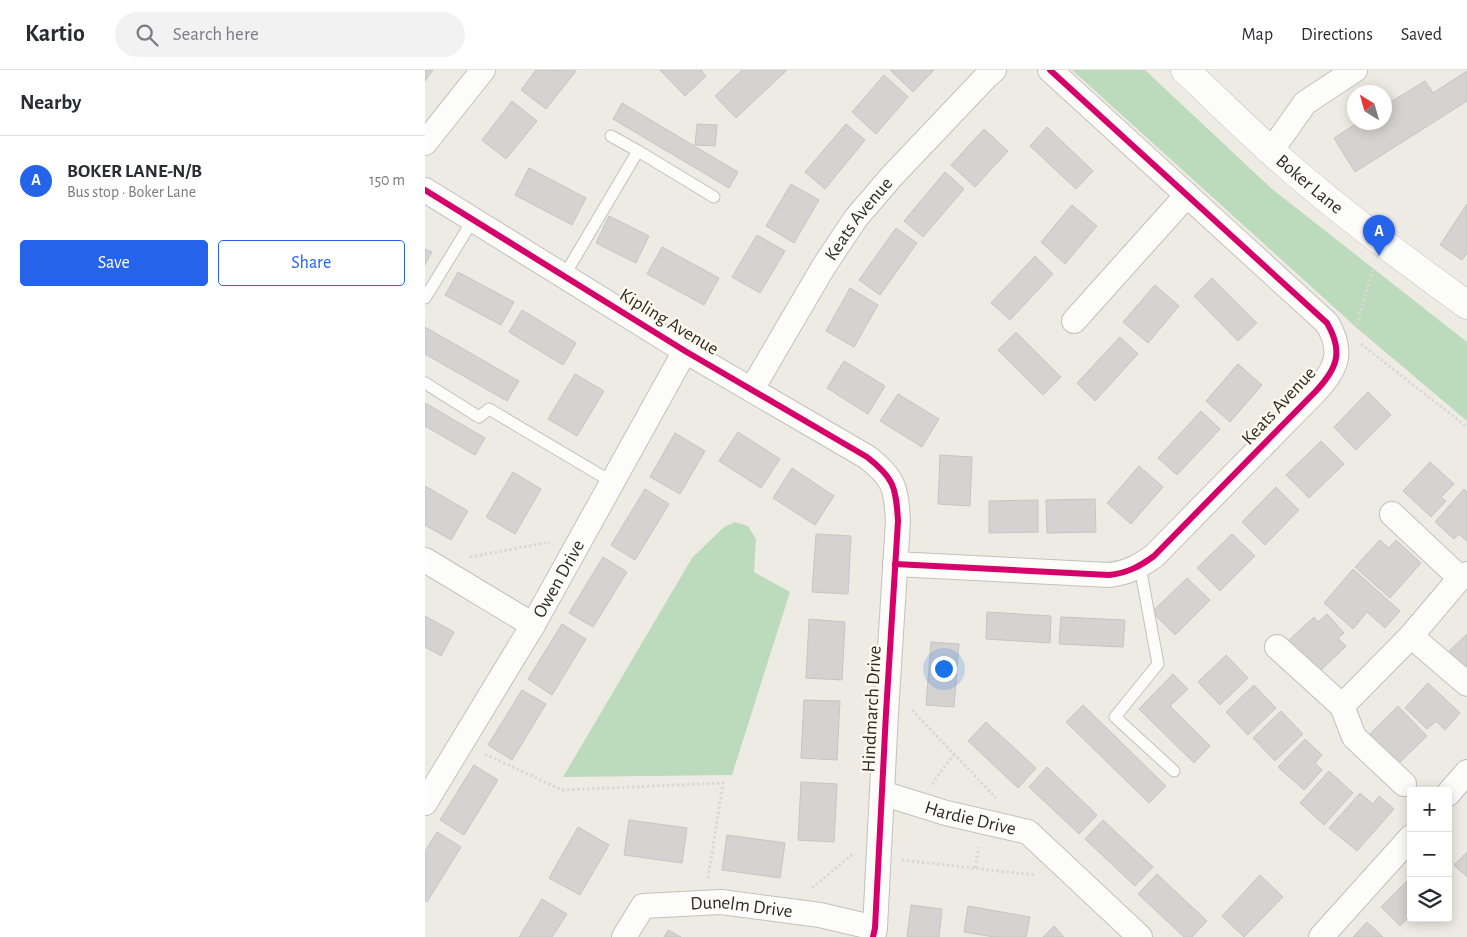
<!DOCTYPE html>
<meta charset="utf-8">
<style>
:root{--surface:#fff;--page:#f2f2f3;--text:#2b2b33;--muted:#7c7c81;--line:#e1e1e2;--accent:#2563eb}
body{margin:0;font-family:"Alegreya Sans",sans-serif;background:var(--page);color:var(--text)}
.controls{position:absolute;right:15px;bottom:15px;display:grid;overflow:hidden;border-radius:5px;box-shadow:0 2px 12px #0003}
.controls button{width:45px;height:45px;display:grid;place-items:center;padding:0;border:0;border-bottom:1px solid var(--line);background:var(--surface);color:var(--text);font:25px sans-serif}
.compass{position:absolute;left:922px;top:15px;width:45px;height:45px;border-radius:50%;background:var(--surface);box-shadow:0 2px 12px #0003;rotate:323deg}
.you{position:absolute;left:518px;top:598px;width:18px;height:18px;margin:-12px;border:4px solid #fff;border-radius:50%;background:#1a73e8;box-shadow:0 0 0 8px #1a73e833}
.badge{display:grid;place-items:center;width:32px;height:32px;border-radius:50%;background:var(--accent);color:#fff;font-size:16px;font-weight:700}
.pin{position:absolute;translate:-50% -41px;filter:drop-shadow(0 1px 2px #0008)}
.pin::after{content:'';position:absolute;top:26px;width:18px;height:15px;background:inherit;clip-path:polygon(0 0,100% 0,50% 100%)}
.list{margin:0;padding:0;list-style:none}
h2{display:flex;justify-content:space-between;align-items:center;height:65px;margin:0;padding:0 20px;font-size:21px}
h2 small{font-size:16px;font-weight:400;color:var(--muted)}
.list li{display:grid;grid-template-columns:32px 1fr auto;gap:15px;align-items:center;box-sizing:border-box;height:90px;padding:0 20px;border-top:1px solid var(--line)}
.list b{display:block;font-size:19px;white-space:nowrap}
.list p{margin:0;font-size:16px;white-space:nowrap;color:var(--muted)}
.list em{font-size:16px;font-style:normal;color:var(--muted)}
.actions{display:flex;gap:10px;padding:15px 20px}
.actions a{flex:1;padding:11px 0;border:1px solid var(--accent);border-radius:5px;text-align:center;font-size:18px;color:var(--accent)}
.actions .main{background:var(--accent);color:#fff}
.icon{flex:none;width:28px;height:28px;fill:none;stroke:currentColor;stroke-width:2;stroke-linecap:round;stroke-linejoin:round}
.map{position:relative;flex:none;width:1042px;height:867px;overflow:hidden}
header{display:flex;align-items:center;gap:30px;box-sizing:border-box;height:70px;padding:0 25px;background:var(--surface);border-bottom:1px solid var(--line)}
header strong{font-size:24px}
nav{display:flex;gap:28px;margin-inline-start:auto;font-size:18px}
.search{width:350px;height:45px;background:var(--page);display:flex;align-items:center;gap:12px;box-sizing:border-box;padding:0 18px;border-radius:28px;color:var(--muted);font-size:19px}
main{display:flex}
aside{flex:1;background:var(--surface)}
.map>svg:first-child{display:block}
.green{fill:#bcdbbd}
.building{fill:#d5d3d2;stroke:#c6c4c4}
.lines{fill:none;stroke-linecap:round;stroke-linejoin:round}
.service-casing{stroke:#c3c1bb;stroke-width:13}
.minor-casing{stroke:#c3c1bb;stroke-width:26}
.tertiary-casing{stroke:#c3c1bb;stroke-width:29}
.path{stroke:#dad8d6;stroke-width:3;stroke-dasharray:2.5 2.5;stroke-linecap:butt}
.service{stroke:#fcfcfb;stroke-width:11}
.minor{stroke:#fcfcfb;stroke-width:24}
.tertiary{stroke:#fcfcfb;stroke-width:28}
.cycleway-casing{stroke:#fffaef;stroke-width:9}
.cycleway{stroke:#d6006c;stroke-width:6}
.labels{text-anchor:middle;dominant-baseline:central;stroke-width:4.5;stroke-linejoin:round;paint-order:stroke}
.street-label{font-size:19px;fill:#2f2c27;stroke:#fffaef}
</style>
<header>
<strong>Kartio</strong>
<div class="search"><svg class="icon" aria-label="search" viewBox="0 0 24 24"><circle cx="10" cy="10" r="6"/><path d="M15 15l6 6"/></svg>Search here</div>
<nav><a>Map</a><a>Directions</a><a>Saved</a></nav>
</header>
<main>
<aside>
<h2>Nearby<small></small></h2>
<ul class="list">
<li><span class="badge">A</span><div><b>BOKER LANE-N/B</b><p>Bus stop · Boker Lane</p></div><em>150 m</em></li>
</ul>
<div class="actions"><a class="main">Save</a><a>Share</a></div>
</aside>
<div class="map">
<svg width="1042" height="867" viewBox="0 0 1042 867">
<rect width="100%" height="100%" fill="#eeebe4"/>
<g class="green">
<polygon points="647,0 720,0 847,119 1042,272 1042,351 933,259"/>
<polygon points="310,452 323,456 331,469 329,502 365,522 307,705 138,707 267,488 299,457"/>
</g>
<g class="building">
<polygon points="0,0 8,0 0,11"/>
<polygon points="111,0 151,1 121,39 96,20"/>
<polygon points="235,0 276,0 281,6 260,26"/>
<polygon points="317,0 362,0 311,48 290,26"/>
<polygon points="465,0 509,0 488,22"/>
<polygon points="1042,1 1042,31 930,102 909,68 934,52 959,52 959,36 1000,11 1008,23"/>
<polygon points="459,5 483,27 451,64 427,42"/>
<polygon points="87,31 112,51 81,89 57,70"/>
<polygon points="197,33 313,102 304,118 188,49"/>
<polygon points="272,54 292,55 290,76 270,75"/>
<polygon points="421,54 440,70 400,119 380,102"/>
<polygon points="622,57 668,101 651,119 605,76"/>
<polygon points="559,59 583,81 550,117 526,95"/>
<polygon points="104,98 161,128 147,155 90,125"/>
<polygon points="520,102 539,119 498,167 479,151"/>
<polygon points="366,114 394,130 369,173 341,156"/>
<polygon points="1042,134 1042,183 1037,190 1015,175"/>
<polygon points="647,135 672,156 640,194 616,172"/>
<polygon points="184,146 224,166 211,193 171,173"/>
<polygon points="471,158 492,173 455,225 434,210"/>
<polygon points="332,165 360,181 335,223 307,207"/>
<polygon points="237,177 294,208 279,235 222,204"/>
<polygon points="0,179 7,182 0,195"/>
<polygon points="610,186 628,204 585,250 566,233"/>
<polygon points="33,202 89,232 76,255 20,225"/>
<polygon points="787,208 832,253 813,271 769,226"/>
<polygon points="730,215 754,236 723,273 698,252"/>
<polygon points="425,218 453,235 429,277 401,261"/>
<polygon points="97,240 151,273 138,295 84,262"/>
<polygon points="0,257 94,311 82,331 0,284"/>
<polygon points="591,262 636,307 618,325 573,280"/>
<polygon points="695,267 713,284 670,331 652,313"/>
<polygon points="419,291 460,316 443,344 402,318"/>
<polygon points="813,294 837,315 805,352 781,331"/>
<polygon points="150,304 179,321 152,366 123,349"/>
<polygon points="943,322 966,345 931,380 909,357"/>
<polygon points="473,324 514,349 497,377 455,351"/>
<polygon points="0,333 60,368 50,385 0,356"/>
<polygon points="776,341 795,359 752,405 733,388"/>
<polygon points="313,362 355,389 336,418 294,391"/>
<polygon points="250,363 280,381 255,424 225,407"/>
<polygon points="896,371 919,394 884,428 861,405"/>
<polygon points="515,385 547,387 545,436 513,434"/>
<polygon points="1005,392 1029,414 1016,427 1021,431 1006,447 978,421"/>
<polygon points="714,396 738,417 706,454 682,433"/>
<polygon points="367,398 409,426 390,455 348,428"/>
<polygon points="88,402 116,419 90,464 61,447"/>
<polygon points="0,416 43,441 26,470 0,455"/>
<polygon points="851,417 874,440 840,475 817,452"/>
<polygon points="220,419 244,434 210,490 186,475"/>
<polygon points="1039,419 1042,422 1042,471 1034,464 1029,469 1010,452"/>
<polygon points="670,429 671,462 622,463 621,430"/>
<polygon points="613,430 613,462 564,463 564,431"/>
<polygon points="391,464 426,466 423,524 387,522"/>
<polygon points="807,464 830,486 795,521 772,498"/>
<polygon points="955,470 964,478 971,470 996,493 965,528 930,497"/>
<polygon points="178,487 202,502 168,557 144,543"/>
<polygon points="928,499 975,541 960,558 942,542 928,559 899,533"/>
<polygon points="762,508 785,530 750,565 727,542"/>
<polygon points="562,542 626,546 625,573 561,569"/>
<polygon points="902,544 919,563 913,568 921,576 893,603 863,571 889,547 893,552"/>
<polygon points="0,546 29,562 16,586 0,577"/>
<polygon points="636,547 700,550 698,577 634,574"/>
<polygon points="384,549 420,552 417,610 381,608"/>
<polygon points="137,554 161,569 127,625 103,609"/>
<polygon points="1042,564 1042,601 1023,582"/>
<polygon points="506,572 534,574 529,637 501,635"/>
<polygon points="801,585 823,608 795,635 773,612"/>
<polygon points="748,604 763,619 745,636 785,676 769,693 714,639"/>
<polygon points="1003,613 1035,643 1020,660 1011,651 1002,659 980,638"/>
<polygon points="829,615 851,638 823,665 801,642"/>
<polygon points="97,620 121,634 87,690 63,675"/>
<polygon points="379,630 415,631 412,690 376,688"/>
<polygon points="658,635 741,716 724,733 641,652"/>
<polygon points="973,636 1002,666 973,694 944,665"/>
<polygon points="856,641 878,664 850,691 828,668"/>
<polygon points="561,652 611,698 593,718 543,671"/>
<polygon points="880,669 897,685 890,693 897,700 879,720 853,697"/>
<polygon points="49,695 73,710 39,765 15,750"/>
<polygon points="622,697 672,745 654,764 604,717"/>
<polygon points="904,701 928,723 899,755 875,733"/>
<polygon points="376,712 412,714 409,772 373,770"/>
<polygon points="935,723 948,734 954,726 969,739 932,781 904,758"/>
<polygon points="204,750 262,758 257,793 199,785"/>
<polygon points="678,750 728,797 710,816 660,769"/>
<polygon points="153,757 184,775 155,825 124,808"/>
<polygon points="12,762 36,777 2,832 0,831 0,781"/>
<polygon points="302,765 360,773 355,808 297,800"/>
<polygon points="1042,782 1042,807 1029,795"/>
<polygon points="732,804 782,851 767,867 759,867 713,824"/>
<polygon points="835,805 858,827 819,867 797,846"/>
<polygon points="986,807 986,845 975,856 956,837"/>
<polygon points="117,829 142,844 127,867 94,867"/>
<polygon points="486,835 517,839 514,867 482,867"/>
<polygon points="543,836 605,847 601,867 569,867 539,862"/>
<polygon points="942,852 958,867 928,867"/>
<polygon points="629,856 639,867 618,867"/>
<polygon points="243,860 256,867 239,867"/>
</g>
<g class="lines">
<g class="service-casing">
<g id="service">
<polyline points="186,66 213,81 289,127"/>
<polyline points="139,206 213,81"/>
<polyline points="0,228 48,150"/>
<polyline points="0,313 54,347 64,339 187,412"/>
<polyline points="715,497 733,594 690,647 749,701"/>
</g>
</g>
<g class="minor-casing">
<g id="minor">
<polyline points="0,73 58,0"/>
<polyline points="846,81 880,33 930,0"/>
<path d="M 0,120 L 260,281 L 442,387 C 469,408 471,417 473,451 L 461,643 L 450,858 L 448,867"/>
<polyline points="649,251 762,125"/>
<path id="s1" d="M 327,319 L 399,196 L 431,148 L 467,106 L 561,7 L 569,0"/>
<polyline points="967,444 1035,508 1042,504"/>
<polyline points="0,490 108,555"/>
<path d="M 470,494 L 684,505 C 702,503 714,497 729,486 L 890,322 C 912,299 919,282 902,253 L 625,0"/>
<polyline points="986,566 1042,614"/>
<polyline points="852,577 917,636 929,667 979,714"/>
<polyline points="917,636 986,566 1035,508"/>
<path id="s2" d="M 457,723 L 521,743 L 603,762 L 715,867"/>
<polyline points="1023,724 1042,702"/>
<path id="s3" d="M 0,733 L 108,555 L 260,281"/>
<path id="s4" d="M 199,867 L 218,836 L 296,832 L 395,845 L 450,858"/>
<polyline points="896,867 986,767"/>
</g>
</g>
<g class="tertiary-casing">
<g id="tertiary">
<path id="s5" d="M 760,0 C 789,27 817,55 846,81 C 908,137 975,186 1042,235"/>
</g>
</g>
<g class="path">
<polyline points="932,255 948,198"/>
<polyline points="936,274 1042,357"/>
<polyline points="45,487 125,472"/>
<polyline points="487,640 571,728"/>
<polyline points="60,684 137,720 298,713 283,808"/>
<polyline points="507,714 529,684"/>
<polyline points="477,790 610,805"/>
<polyline points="550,798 554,777"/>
<polyline points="387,818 428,784"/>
</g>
<use href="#service" class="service"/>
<use href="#minor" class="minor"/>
<use href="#tertiary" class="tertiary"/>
<g class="cycleway-casing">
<g id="cycleway">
<path d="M 0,120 L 260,281 L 442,387 C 469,408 471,417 473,451 L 461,643 L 450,858 L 448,867"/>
<path d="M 470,494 L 684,505 C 702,503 714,497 729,486 L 890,322 C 912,299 919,282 902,253 L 625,0"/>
</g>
</g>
<use href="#cycleway" class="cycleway"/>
</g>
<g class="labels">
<g class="street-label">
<text stroke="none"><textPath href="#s5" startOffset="169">Boker Lane</textPath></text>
<text stroke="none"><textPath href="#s1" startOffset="201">Keats Avenue</textPath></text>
<text transform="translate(244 252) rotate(31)">Kipling Avenue</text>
<text transform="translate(854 336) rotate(-47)">Keats Avenue</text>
<text stroke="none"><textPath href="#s3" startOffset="261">Owen Drive</textPath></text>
<text transform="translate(447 639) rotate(-87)">Hindmarch Drive</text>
<text stroke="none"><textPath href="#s2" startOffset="92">Hardie Drive</textPath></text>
<text stroke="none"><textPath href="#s4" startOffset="135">Dunelm Drive</textPath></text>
</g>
</g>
</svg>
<div class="controls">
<button>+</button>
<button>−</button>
<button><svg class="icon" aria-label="layers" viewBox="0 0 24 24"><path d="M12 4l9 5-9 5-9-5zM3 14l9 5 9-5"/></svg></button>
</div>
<svg class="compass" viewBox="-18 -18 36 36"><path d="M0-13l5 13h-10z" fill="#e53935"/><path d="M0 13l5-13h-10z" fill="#7c7c81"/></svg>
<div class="you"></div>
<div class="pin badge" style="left:954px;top:186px">A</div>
</div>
</main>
